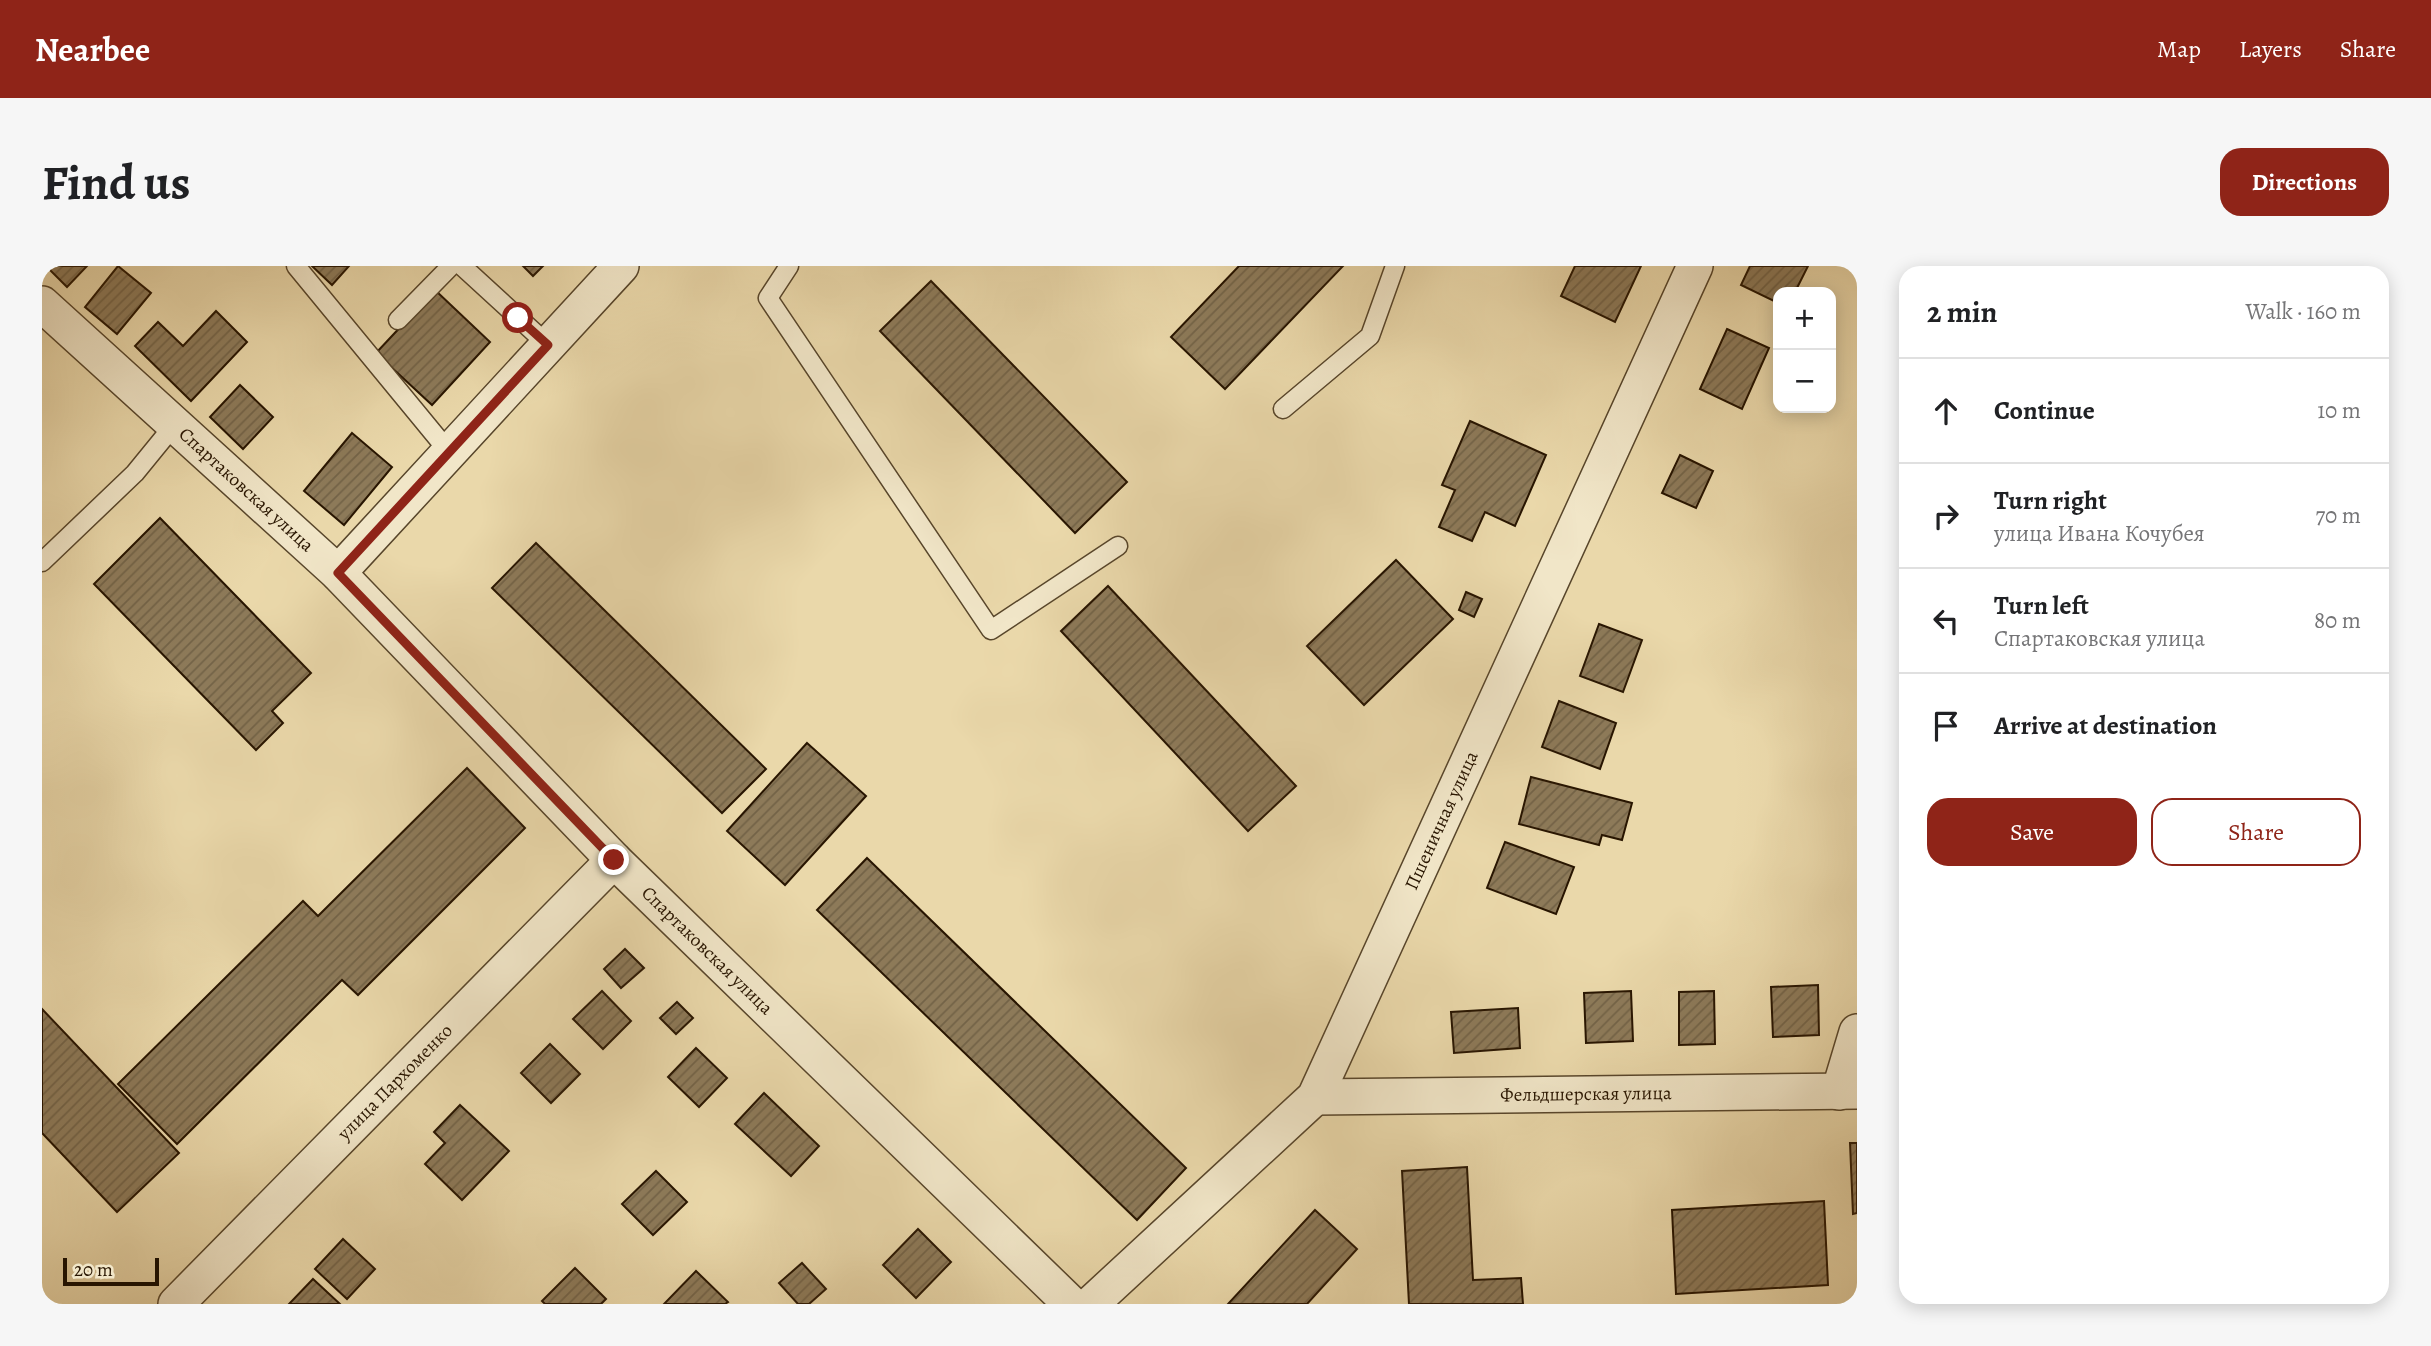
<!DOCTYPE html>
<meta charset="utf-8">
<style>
:root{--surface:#fff;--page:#f6f6f6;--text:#202124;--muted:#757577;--line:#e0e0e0;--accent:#8f2418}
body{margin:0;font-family:Alegreya,serif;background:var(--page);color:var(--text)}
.controls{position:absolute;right:21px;top:21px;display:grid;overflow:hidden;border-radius:14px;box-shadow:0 4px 18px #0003}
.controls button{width:63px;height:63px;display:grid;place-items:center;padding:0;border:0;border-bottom:2px solid var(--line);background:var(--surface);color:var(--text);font:35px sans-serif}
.scale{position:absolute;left:21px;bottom:18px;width:96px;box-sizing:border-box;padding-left:7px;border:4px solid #281501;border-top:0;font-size:19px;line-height:24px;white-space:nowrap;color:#281501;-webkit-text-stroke:5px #f1e6c8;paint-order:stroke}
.stop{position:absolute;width:21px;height:21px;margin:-16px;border:5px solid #8f2418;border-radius:50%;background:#fff}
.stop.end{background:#8f2418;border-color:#fff;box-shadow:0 2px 7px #0008}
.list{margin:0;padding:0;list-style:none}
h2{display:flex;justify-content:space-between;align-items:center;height:91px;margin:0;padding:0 28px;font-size:30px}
h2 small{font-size:23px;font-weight:400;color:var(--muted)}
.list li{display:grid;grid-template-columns:46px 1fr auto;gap:21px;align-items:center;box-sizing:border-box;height:105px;padding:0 28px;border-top:2px solid var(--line)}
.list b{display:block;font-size:26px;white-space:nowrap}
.list p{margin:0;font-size:23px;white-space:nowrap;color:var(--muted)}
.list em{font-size:23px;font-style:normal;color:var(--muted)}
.actions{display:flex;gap:14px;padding:21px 28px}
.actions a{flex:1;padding:16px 0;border:2px solid var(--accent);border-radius:21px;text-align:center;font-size:24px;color:var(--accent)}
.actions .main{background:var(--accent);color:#fff}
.icon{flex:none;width:38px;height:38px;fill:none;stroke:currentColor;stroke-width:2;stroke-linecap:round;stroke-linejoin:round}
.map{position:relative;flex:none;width:1815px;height:1038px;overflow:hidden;border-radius:21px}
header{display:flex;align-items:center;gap:42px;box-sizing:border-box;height:98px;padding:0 35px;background:var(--accent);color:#fff}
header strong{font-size:33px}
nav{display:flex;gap:38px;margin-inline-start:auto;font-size:24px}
.intro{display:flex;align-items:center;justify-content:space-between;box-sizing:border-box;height:168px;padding:0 42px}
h1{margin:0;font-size:49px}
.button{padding:18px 32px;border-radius:21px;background:var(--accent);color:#fff;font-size:24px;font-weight:700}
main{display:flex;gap:42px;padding:0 42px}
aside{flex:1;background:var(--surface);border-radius:21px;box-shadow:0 4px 18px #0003}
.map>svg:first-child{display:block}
.building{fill:url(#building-hatch);stroke:#281501;stroke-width:2}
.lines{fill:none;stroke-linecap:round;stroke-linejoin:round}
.service-casing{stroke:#58462b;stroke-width:21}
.minor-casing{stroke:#58462b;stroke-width:38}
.service{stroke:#f1e6c8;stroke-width:18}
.minor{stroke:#f1e6c8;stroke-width:35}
.route{stroke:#8f2418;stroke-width:9}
.labels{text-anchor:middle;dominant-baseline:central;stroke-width:5;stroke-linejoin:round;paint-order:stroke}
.street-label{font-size:19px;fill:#281501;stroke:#f1e6c8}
</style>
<header>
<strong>Nearbee</strong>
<nav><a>Map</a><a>Layers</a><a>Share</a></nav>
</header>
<div class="intro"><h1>Find us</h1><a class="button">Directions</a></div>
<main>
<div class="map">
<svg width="1815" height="1038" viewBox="0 0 1815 1038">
<defs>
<pattern id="building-hatch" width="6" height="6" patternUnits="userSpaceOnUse" patternTransform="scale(1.75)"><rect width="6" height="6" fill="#8d7a59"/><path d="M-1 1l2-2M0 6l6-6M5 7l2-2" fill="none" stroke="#736347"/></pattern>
</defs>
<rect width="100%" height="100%" fill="#ead8aa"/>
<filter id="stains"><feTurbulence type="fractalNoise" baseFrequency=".00286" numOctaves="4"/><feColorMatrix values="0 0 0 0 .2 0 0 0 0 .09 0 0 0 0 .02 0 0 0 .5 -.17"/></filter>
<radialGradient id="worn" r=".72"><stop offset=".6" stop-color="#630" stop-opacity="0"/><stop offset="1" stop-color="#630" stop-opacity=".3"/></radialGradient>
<g class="building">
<polygon points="4,0 45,0 25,21"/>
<polygon points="76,0 109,27 75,68 43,41"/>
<polygon points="270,0 307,0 290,19"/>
<polygon points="481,0 501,0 491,10"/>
<polygon points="1197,0 1301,0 1183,123 1129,71"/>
<polygon points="1533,0 1599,0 1573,56 1519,30"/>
<polygon points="1708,0 1766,0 1753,26 1736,26 1736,37 1699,19"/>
<polygon points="889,15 1085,216 1033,267 838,65"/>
<polygon points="393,24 448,76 390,139 334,87"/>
<polygon points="174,45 205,76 149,135 93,80 116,56 141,80"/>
<polygon points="1685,63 1727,82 1700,143 1658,123"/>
<polygon points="198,119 231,151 201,183 168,151"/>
<polygon points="1428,155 1504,189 1473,260 1443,246 1430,275 1397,261 1413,224 1400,219"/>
<polygon points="310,167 350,201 302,259 262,225"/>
<polygon points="1638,189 1671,205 1654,242 1620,227"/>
<polygon points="118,252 269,407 230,445 241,457 214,484 52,318"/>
<polygon points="494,277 724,503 680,547 450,322"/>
<polygon points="1354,294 1411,353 1322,439 1265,380"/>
<polygon points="1066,320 1254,520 1206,565 1019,365"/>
<polygon points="1424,326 1440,333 1432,351 1417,344"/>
<polygon points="1557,358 1600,374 1581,426 1538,410"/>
<polygon points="1517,435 1574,457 1558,503 1500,481"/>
<polygon points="765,477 824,530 743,619 685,565"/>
<polygon points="425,502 483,562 316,729 300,714 135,878 76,818 261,635 276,650"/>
<polygon points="1489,511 1590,537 1580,574 1560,569 1557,579 1477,558"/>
<polygon points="1463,576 1532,601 1514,648 1445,622"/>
<polygon points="825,592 1144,902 1095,954 775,644"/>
<polygon points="583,683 602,702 579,722 562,703"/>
<polygon points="1776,719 1777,769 1731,771 1729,721"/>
<polygon points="560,725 589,755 561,783 531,753"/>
<polygon points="1589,725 1591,775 1544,777 1542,727"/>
<polygon points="1672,725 1673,778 1637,779 1637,726"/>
<polygon points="635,736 651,752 634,768 618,752"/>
<polygon points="1476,742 1478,782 1412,787 1409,746"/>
<polygon points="0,743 137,887 75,946 0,867"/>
<polygon points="508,778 538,808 509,837 479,807"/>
<polygon points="654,782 685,812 657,841 626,811"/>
<polygon points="722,827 777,880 749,910 693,858"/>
<polygon points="418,839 467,885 420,934 383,898 403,877 392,866"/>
<polygon points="1808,877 1815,877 1815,947 1811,948"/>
<polygon points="1425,901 1431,1014 1479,1012 1481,1038 1367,1038 1360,905"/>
<polygon points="614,905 645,936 611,969 580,938"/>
<polygon points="1782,935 1786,1019 1634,1028 1630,944"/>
<polygon points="1273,944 1315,983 1265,1038 1186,1038"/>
<polygon points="876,963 909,996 874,1032 841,999"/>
<polygon points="301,973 333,1003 305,1033 273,1003"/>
<polygon points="760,997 784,1023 767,1038 756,1038 737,1017"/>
<polygon points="533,1002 564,1033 559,1038 503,1038 500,1035"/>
<polygon points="654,1005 686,1036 683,1038 622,1038"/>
<polygon points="271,1013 298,1038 247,1038"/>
</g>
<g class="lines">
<g class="service-casing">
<g id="service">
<polyline points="254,0 407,186"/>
<polyline points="420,0 506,79"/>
<polyline points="747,0 726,32 949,364 1076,280"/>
<polyline points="356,54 409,0"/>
<polyline points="1241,143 1328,70 1353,0"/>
<polyline points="0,296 93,207 133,158"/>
</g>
</g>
<g class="minor-casing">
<g id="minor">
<path id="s1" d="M 0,38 L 296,307 L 572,594 L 1029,1038"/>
<polyline points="296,307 579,0"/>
<polyline points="1797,826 1815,766"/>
<path id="s2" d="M 1273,831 L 1815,825"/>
<path id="s3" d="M 134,1038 L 572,594"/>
<path id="s4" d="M 1049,1038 L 1273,831 L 1653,0"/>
</g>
</g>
<use href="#service" class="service"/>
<use href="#minor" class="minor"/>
</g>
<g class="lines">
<polyline class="route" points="476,52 506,79 296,307 572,594"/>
</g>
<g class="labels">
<g class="street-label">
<text stroke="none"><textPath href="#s1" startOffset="276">Спартаковская улица</textPath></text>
<text stroke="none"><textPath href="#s4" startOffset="609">Пшеничная улица</textPath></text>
<text stroke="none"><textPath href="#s1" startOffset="928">Спартаковская улица</textPath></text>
<text stroke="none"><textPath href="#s3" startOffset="312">улица Пархоменко</textPath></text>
<text stroke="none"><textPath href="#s2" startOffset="271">Фельдшерская улица</textPath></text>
</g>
</g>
<rect width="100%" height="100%" filter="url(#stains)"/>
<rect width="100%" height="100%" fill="url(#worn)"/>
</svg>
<div class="controls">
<button>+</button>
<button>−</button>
</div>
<div class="scale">20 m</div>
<div class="stop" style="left:476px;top:52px"></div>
<div class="stop end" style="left:572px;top:594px"></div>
</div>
<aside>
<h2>2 min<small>Walk · 160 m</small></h2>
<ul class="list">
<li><svg class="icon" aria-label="ahead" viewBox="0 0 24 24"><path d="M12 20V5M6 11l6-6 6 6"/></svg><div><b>Continue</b></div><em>10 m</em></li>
<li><svg class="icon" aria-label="right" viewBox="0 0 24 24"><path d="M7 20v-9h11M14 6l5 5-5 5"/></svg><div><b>Turn right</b><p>улица Ивана Кочубея</p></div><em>70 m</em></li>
<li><svg class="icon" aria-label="left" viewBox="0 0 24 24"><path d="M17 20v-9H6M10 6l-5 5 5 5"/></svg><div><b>Turn left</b><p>Спартаковская улица</p></div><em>80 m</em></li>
<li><svg class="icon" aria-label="arrive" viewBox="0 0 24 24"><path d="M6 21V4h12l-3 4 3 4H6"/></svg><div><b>Arrive at destination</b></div></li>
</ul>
<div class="actions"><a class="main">Save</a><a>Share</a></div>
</aside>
</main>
